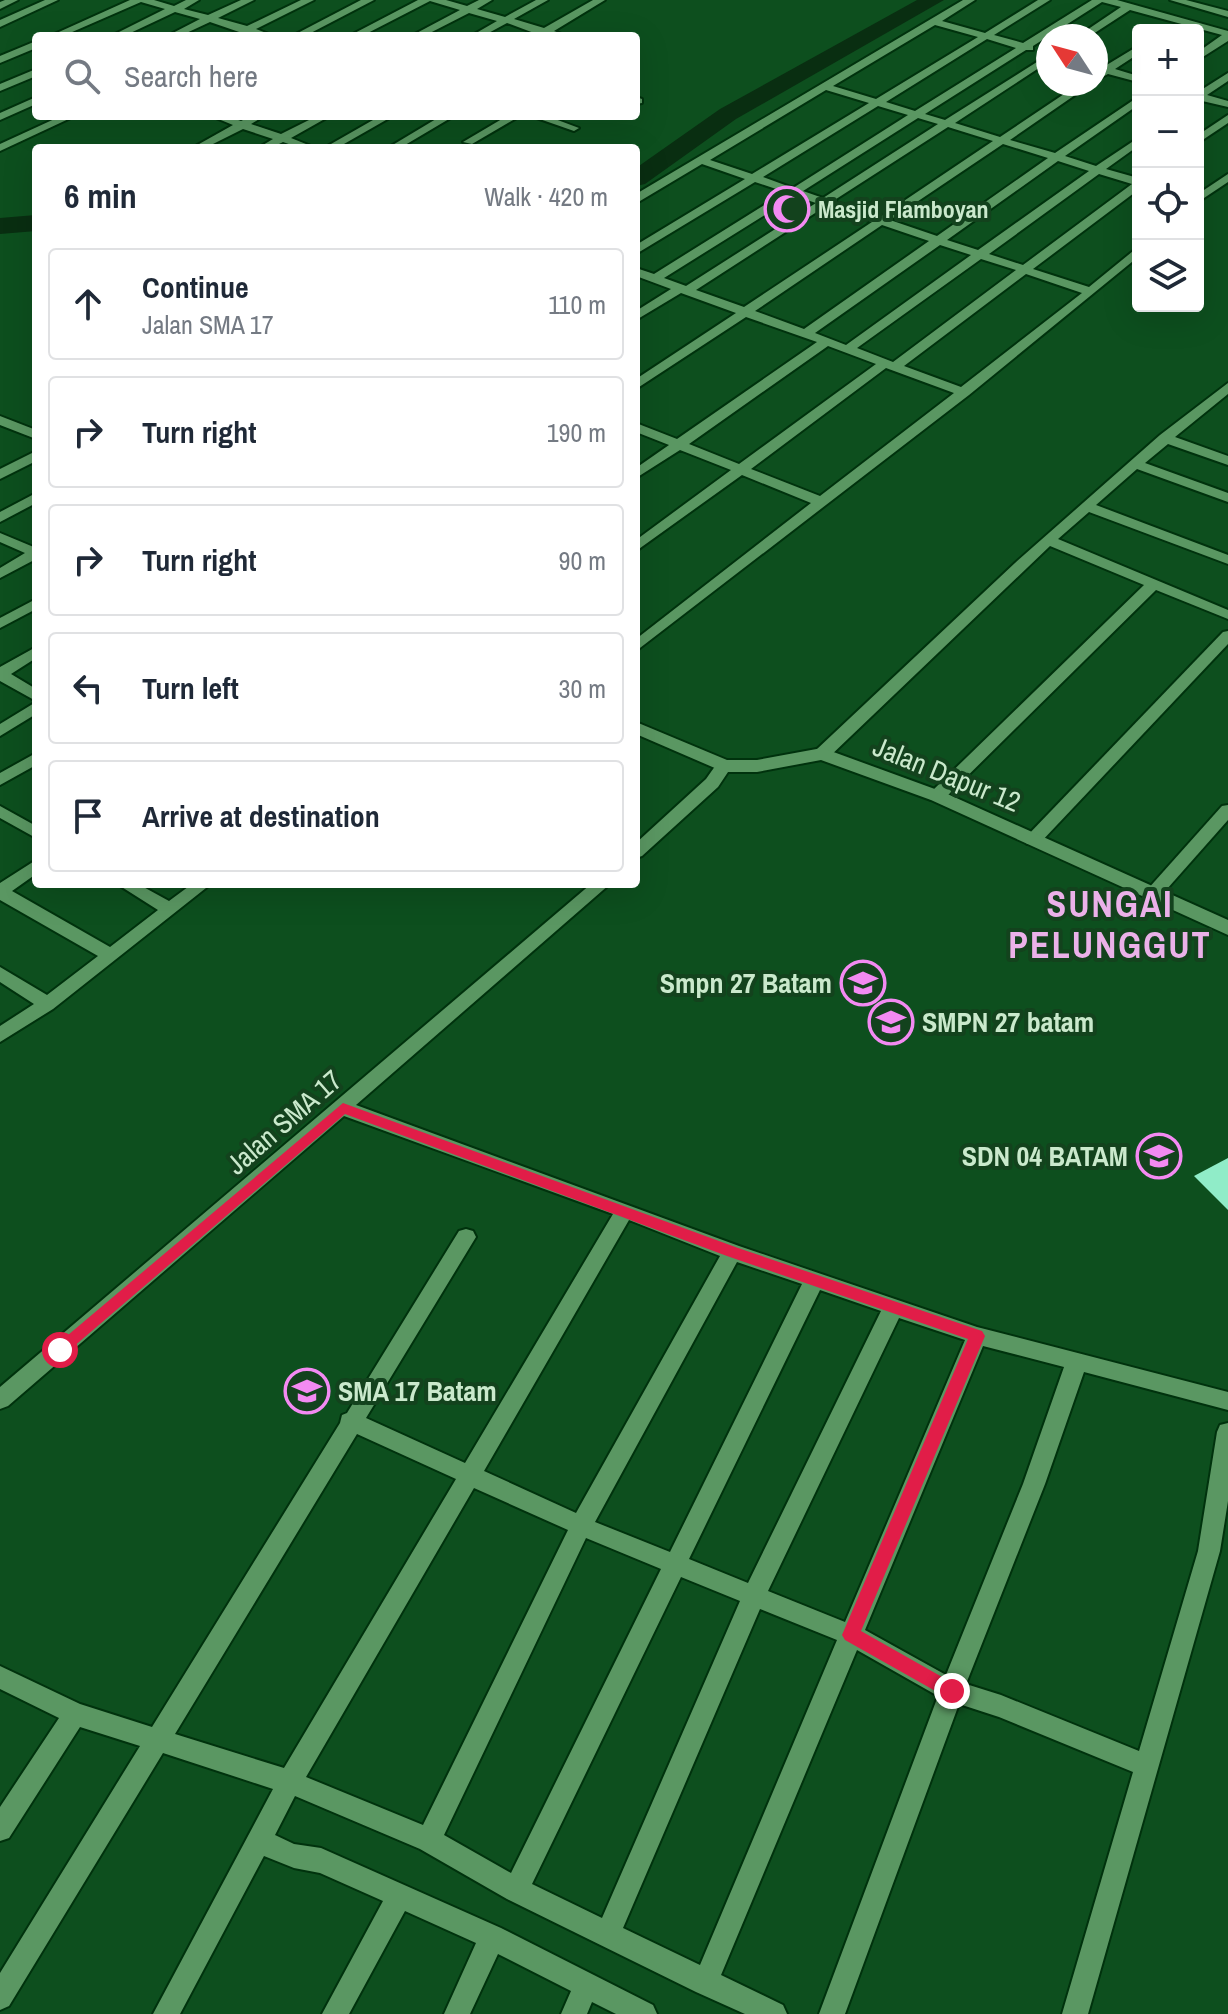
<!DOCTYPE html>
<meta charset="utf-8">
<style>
:root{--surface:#fff;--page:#f2f2f3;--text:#1f2937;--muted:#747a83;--line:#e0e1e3}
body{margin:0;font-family:"Archivo Narrow",sans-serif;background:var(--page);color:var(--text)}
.controls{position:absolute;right:24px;top:24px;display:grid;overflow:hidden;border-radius:8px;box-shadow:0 8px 32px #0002}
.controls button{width:72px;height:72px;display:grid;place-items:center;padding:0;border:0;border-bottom:2px solid var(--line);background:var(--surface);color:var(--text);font:40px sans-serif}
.compass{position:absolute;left:1036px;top:24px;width:72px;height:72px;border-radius:50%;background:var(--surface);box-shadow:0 8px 32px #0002;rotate:306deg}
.stop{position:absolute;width:24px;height:24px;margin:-18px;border:6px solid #e11d48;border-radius:50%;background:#fff}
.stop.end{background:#e11d48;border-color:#fff;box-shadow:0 2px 8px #0008}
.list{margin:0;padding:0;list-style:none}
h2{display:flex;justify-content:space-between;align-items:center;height:104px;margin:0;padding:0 32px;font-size:34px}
h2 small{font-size:26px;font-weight:400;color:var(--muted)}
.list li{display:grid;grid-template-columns:52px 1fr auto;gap:24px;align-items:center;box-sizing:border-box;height:112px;margin:0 16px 16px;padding:0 16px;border:2px solid var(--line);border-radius:8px}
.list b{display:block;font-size:30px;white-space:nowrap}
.list p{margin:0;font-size:26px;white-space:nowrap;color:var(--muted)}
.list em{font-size:26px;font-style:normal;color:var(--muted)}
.icon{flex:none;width:44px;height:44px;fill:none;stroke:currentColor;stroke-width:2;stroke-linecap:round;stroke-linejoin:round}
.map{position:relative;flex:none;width:1228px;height:2014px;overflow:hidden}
.search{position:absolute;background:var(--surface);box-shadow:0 8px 32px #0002;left:32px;top:32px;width:608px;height:88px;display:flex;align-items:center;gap:20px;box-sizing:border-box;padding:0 28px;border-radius:8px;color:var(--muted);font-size:30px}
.panel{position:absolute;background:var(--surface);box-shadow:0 8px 32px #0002;left:32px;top:144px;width:608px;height:744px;border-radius:8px}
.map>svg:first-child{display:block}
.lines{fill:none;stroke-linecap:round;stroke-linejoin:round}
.river{fill:#092e11;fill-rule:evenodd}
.building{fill:#90ecc8}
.minor-casing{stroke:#00320d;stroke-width:4}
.tertiary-casing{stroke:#00320d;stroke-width:4}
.minor{fill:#5a9762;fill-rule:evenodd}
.tertiary{fill:#5a9762;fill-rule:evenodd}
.route{fill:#e11d48}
.labels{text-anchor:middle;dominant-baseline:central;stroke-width:8;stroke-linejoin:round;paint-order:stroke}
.far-poi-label{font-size:24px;font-weight:bold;fill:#cae9cc;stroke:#13421d;text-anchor:start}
.street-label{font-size:28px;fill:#cae9cc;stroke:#13421d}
.poi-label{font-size:28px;font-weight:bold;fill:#cae9cc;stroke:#13421d;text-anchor:end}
.district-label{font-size:36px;font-weight:bold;letter-spacing:2px;fill:#ebb1e9;stroke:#13421d}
</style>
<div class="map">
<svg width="1228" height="2014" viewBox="0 0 1228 2014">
<rect width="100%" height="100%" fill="#0d4f1e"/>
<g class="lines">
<g class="river">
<polygon points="917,0 944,0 736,119 645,184 636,186 636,168 720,109"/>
<polygon points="36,215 36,231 0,234 0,218"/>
</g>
</g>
<polygon class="building" points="1228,1158 1228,1210 1194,1176"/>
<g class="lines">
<g class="minor-casing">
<g id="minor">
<polygon points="5,0 18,0 0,9 0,2"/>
<polygon points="45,0 58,0 0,27 0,20"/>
<polygon points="130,0 154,0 174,6 186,0 199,0 184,9 208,15 241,0 254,0 218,18 247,26 301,0 314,0 256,29 274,36 245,34 210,22 180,36 167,36 200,19 175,12 124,36 111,36 165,9 141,2 63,36 50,36"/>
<polygon points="361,0 374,0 305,36 292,36"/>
<polygon points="418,0 446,0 467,6 479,0 492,0 477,9 505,17 536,0 548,0 514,19 544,28 593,0 605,0 554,31 567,36 542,36 507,23 483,36 471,36 497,21 469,13 424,36 411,36 460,10 430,1 362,36 349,36"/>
<path d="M 963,0 L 975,0 L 942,21 L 985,33 L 1038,0 L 1050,0 L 994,35 L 1023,43 L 1092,0 L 1117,0 L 1228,31 L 1228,41 L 1198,60 L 1198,52 L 1222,35 L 1130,10 L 1090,36 L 1078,36 L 1121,7 L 1102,2 L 1033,46 L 1033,50 L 1026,50 L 925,114 L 945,120 L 1048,55 L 1048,62 L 955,123 L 1000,137 L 1079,84 L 1091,84 L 1010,140 L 1055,153 L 1138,97 L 1138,105 L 1065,156 L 1096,166 L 1138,138 L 1138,146 L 1106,169 L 1138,178 L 1138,190 L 1033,269 L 1089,287 L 1138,247 L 1138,257 L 969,395 L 636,651 L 636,639 L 811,503 L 742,475 L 636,551 L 636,540 L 731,470 L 680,450 L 636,478 L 636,468 L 669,445 L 636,432 L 636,423 L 677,439 L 817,342 L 746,317 L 636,389 L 636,379 L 736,313 L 681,293 L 636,320 L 636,311 L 671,289 L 636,276 L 636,268 L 654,274 L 785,192 L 755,182 L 636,254 L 636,245 L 745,179 L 702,164 L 640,201 L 636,202 L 636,194 ZM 935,25 L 978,37 L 876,99 L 833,86 ZM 987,39 L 1016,48 L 915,111 L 886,102 ZM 826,90 L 869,103 L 752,174 L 710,160 ZM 878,106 L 908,115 L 793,188 L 763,177 ZM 918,118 L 938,124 L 823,198 L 803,191 ZM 948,127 L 993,141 L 880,217 L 833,201 ZM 1003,144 L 1048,158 L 937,236 L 890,220 ZM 1058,161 L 1089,171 L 978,250 L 947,240 ZM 1099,174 L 1132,184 L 1023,265 L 989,254 ZM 795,196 L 816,203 L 686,286 L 664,278 ZM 826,206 L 872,222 L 744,307 L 696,290 ZM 882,225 L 929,241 L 804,329 L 755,311 ZM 940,245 L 971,255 L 846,345 L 815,333 ZM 981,259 L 1016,270 L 893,362 L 857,348 ZM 1026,274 L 1082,293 L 961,387 L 904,366 ZM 828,346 L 876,364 L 739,464 L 689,444 ZM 886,368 L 954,393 L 820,496 L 751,469 Z"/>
<polygon points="1170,0 1186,0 1228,11 1228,17"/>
<polygon points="36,41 36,48 0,63 0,56"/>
<polygon points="1138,46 1138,54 1115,69 1138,76 1138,82 1108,74 1096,80 1096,66 1105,66"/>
<polygon points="36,69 36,76 0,91 0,84"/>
<polygon points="1228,73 1228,81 1207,95 1228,101 1228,107 1198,100 1198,92"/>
<polygon points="36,97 36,104 0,120 0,113"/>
<polygon points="636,97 642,99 642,103 636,104"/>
<polygon points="1228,115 1228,123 1198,143 1198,135"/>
<polygon points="61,116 75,116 0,151 0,144"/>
<polygon points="211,116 227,116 241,121 251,116 264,116 251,124 281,134 317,116 330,116 291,138 316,148 300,148 283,142 271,148 258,148 273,139 243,129 205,148 192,148 233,125"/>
<polygon points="380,116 393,116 337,148 324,148"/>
<polygon points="441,116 454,116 400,148 391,146"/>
<polygon points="507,116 520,116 472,144 463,142"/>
<polygon points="531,116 547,116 579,128 574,131"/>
<polygon points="1228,174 1228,182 1198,202 1198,194"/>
<polygon points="1228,383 1228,394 1175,437 1228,456 1228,465 1168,444 1145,463 1228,493 1228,502 1137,469 1096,505 1228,555 1228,564 1089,512 1058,539 1228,610 1228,619 1156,590 943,800 931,800 929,796 931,792 1144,585 1050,546 828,758 816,758 814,754 816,750 1015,563 1160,435"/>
<polygon points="36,451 36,461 0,479 0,469"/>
<polygon points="36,493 36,503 0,522 0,512"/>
<polygon points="0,533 36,548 36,559 0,578 0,568 25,553 0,542"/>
<polygon points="36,599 36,609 0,628 0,618"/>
<polygon points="1228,631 1228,644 1039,844 1027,844 1025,840 1027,836 1223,632"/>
<polygon points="36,647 36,658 11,674 36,689 36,701 0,681 0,667"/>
<polygon points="36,702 36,714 0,736 0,724"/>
<polygon points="36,753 36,765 0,785 0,773"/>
<polygon points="724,761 732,766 718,787 642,856 636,858 636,843 706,779 718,762"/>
<polygon points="1228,805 1228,820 1159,898 1147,898 1144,894 1147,890 1222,806"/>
<polygon points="0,806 36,826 36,838 0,818"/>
<polygon points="36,860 36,874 12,891 110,947 158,910 117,884 138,884 169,901 192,884 211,884 53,1009 0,1042 0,1026 34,1004 0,982 0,967 47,995 98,956 0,900 0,883"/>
<path d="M 591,884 L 610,884 L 356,1105 L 739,1246 L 977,1327 L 1228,1392 L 1228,1410 L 1084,1372 L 1045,1484 L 966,1684 L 1001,1695 L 1139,1751 L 1198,1551 L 1217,1432 L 1220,1425 L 1228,1423 L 1228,1501 L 1220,1551 L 1088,2014 L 1062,2014 L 1133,1772 L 999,1717 L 959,1704 L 845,2014 L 819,2014 L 938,1696 L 857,1650 L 721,1975 L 783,2005 L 787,2014 L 745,2014 L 696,1992 L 507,1899 L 420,1849 L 295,1796 L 275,1835 L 294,1844 L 321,1848 L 501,1928 L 653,2005 L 657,2014 L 616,2014 L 592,2002 L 587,2014 L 561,2014 L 571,1991 L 498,1954 L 470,2014 L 444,2014 L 476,1943 L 405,1911 L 349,2014 L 322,2014 L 383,1901 L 320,1873 L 294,1868 L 264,1856 L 180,2014 L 153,2014 L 273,1789 L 163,1753 L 9,2006 L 0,2010 L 0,1973 L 140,1746 L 80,1727 L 9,1838 L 0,1841 L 0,1807 L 59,1718 L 0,1689 L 0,1666 L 80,1704 L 152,1727 L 340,1423 L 342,1415 L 347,1413 L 459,1231 L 466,1229 L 473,1231 L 476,1237 L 366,1418 L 465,1463 L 613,1214 L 344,1116 L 8,1406 L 0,1409 L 0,1387 ZM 629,1220 L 720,1256 L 576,1513 L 484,1471 ZM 737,1262 L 802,1284 L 670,1552 L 595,1522 ZM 820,1290 L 881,1311 L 748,1583 L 689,1559 ZM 899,1318 L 965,1340 L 845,1622 L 768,1591 ZM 983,1346 L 1064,1367 L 1023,1484 L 946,1675 L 865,1630 ZM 357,1434 L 456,1479 L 284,1768 L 175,1734 ZM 474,1488 L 568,1530 L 423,1825 L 306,1777 ZM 586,1538 L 661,1569 L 511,1873 L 444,1835 ZM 681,1577 L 740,1601 L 602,1918 L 532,1884 ZM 760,1609 L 837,1640 L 700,1965 L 623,1928 Z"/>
</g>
</g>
<g class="tertiary-casing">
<g id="tertiary">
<polygon points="0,416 36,430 36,439 0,425"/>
<polygon points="636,722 727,760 757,760 822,748 828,750 943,792 1228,920 1228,935 931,800 821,760 757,772 724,772 636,734"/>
</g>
</g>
<use href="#minor" class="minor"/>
<use href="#tertiary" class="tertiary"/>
</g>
<polygon class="route" points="343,1103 738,1248 982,1331 985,1336 861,1631 958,1686 958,1697 946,1697 845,1640 842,1635 968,1339 727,1256 345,1114 65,1354 55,1354 55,1346"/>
<defs>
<g id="mosque-ring" transform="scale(2.3)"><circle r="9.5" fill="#13421d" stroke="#f38af2" stroke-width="1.5"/><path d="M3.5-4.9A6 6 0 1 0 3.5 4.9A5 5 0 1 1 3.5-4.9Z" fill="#f38af2"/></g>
<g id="school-ring" transform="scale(2.3)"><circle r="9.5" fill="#13421d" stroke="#f38af2" stroke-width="1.5"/><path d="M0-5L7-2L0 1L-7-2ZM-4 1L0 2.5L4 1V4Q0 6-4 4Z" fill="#f38af2"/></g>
</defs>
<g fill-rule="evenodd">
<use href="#mosque-ring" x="787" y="209"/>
<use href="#school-ring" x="863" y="983"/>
<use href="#school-ring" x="891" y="1022"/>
<use href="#school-ring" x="1159" y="1156"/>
<use href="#school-ring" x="307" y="1391"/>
</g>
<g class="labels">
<g class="far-poi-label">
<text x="818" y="209">Masjid Flamboyan</text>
</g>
<g class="street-label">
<text transform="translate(947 774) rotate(22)">Jalan Dapur 12</text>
<text transform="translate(284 1122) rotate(-41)">Jalan SMA 17</text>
</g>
<g class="poi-label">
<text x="832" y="983">Smpn 27 Batam</text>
<text x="922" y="1022" text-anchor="start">SMPN 27 batam</text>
<text x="1128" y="1156">SDN 04 BATAM</text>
<text x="338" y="1391" text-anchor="start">SMA 17 Batam</text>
</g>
<g class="district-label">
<text x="1110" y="904">SUNGAI<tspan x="1110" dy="41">PELUNGGUT</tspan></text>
</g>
</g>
</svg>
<div class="controls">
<button>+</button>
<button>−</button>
<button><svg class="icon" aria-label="locate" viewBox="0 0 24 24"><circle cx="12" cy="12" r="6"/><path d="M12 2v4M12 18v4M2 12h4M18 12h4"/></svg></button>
<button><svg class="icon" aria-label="layers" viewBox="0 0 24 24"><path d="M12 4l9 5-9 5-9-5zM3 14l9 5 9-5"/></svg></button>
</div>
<svg class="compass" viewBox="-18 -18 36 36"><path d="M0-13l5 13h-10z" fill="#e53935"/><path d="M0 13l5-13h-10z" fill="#747a83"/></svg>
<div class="stop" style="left:60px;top:1350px"></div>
<div class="stop end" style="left:952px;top:1691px"></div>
<div class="search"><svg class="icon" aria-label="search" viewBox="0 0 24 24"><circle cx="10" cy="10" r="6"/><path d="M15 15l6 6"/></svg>Search here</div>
<section class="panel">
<h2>6 min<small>Walk · 420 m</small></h2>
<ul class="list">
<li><svg class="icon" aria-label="ahead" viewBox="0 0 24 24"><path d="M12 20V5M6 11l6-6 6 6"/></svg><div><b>Continue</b><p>Jalan SMA 17</p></div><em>110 m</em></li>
<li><svg class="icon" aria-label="right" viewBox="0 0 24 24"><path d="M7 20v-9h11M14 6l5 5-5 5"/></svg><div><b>Turn right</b></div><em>190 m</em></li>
<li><svg class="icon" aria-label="right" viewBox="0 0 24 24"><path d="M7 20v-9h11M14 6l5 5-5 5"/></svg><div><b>Turn right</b></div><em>90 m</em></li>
<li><svg class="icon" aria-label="left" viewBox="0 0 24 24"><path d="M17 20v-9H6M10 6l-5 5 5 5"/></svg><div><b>Turn left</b></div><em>30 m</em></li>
<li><svg class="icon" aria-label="arrive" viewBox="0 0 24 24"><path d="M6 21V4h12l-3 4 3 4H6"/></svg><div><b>Arrive at destination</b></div></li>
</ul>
</section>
</div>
